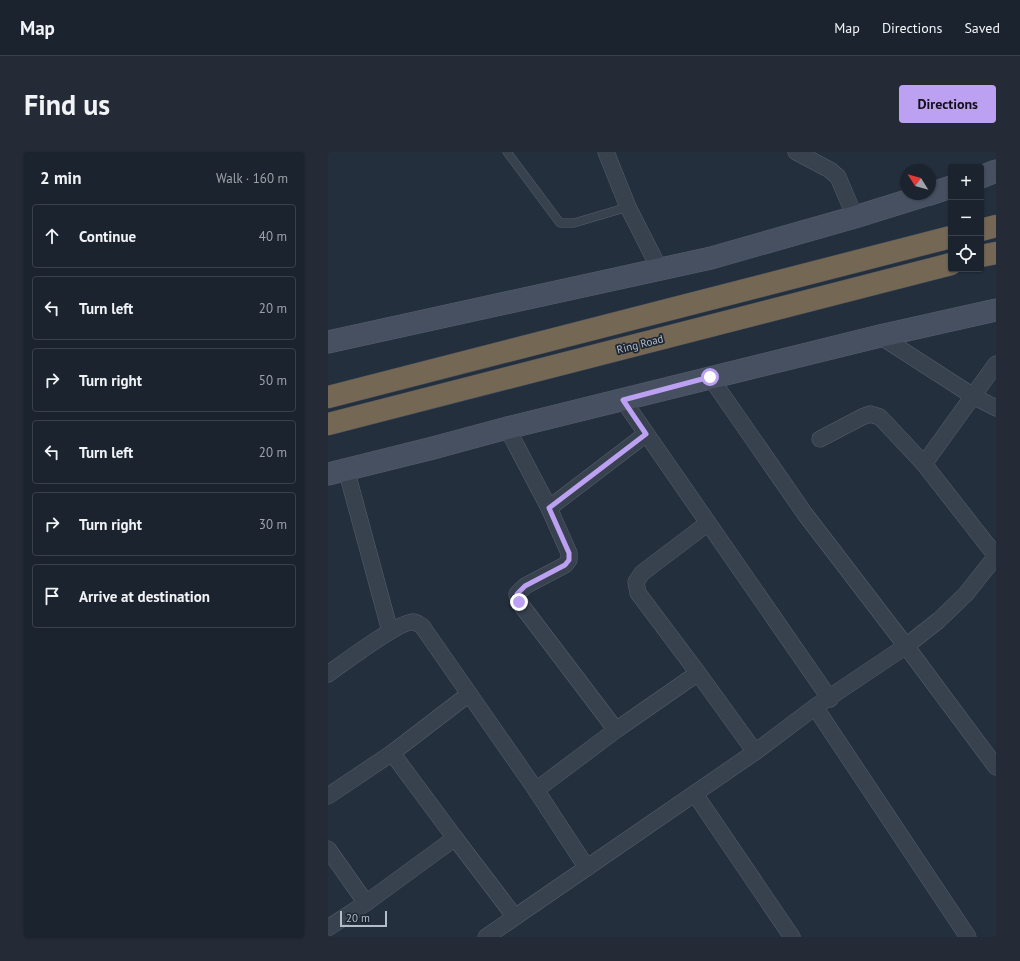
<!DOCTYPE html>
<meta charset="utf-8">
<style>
:root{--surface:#1b232e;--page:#242b36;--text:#f1f3f6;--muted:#a0a4aa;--line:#39404a;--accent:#bca0f2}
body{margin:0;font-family:"PT Sans",sans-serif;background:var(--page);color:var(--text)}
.controls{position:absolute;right:12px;top:12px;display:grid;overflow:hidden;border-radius:4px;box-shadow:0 1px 3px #0004}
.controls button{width:36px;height:36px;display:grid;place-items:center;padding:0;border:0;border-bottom:1px solid var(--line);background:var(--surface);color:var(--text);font:20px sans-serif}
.compass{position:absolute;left:572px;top:12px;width:36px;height:36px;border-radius:50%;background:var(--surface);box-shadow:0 1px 3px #0004;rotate:307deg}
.scale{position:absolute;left:12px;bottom:10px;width:47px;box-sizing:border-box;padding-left:4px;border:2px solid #b4bcc9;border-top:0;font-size:11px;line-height:14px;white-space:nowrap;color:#b4bcc9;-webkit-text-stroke:3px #1d2633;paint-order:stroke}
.stop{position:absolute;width:12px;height:12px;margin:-9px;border:3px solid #bca0f2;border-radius:50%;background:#fff}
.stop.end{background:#bca0f2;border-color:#fff;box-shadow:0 1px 4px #0008}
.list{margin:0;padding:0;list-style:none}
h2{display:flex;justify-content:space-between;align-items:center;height:52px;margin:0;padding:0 16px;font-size:17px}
h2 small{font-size:13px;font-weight:400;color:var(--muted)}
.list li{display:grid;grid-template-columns:26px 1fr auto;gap:12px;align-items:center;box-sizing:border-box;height:64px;margin:0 8px 8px;padding:0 8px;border:1px solid var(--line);border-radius:4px}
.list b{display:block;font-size:15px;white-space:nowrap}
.list em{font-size:13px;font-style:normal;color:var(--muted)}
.icon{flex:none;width:22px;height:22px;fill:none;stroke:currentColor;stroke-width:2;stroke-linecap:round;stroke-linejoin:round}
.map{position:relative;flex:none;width:668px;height:785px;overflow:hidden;border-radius:4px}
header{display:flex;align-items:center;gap:24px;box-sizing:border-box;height:56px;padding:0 20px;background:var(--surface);border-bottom:1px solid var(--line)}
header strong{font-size:19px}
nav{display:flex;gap:22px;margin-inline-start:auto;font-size:14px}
.intro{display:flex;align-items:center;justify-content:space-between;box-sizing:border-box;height:96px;padding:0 24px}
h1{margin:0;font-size:28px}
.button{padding:10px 18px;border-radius:4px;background:var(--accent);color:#111;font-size:14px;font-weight:700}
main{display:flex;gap:24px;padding:0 24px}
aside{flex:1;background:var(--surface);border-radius:4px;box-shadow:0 1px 3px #0004}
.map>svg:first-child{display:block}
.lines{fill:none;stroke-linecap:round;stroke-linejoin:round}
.lane-casing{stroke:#565f6c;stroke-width:9}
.street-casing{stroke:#565f6c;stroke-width:17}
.secondary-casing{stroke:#565f6c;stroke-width:23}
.highway-casing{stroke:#434c59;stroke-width:23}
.lane{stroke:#38414e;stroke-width:8}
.street{stroke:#38414e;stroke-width:16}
.secondary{stroke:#465061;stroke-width:22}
.highway{stroke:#746855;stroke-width:22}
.route{stroke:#bca0f2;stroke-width:5}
.labels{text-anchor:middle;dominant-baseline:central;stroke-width:3.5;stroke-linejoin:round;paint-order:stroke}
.street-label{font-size:11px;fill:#b4bcc9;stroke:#1d2633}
</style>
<header>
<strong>Map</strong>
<nav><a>Map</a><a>Directions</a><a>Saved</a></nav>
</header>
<div class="intro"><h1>Find us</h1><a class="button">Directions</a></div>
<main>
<aside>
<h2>2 min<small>Walk · 160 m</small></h2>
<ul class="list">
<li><svg class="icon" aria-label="ahead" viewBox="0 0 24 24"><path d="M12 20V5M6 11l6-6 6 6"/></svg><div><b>Continue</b></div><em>40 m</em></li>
<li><svg class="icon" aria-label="left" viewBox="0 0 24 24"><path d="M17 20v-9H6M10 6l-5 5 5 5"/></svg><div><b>Turn left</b></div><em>20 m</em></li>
<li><svg class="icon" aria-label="right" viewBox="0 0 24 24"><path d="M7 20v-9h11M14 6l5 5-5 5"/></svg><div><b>Turn right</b></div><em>50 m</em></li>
<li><svg class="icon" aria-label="left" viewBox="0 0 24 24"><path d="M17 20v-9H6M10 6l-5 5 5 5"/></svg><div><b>Turn left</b></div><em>20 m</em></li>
<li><svg class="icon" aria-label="right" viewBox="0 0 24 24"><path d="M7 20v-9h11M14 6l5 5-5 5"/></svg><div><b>Turn right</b></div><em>30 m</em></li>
<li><svg class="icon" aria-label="arrive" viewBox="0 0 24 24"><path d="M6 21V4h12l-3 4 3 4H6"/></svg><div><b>Arrive at destination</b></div></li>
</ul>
</aside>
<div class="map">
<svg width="668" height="785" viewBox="0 0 668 785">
<rect width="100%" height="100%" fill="#242f3e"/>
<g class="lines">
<g class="lane-casing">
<polyline id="lane" points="179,0 232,71 246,71 300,55"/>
</g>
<g class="street-casing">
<g id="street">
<polyline points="278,0 300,55 332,118"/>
<polyline points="468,0 502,18 510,25 527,65"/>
<polyline points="552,184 645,244 668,256"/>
<polyline points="668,212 596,312 668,404"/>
<polyline points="382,225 477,362 578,494 668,615"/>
<polyline points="295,248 502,547"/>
<polyline points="179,276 221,356"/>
<polyline points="492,287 534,265 542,262 552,265 596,312"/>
<polyline points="18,317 62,479"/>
<polyline points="380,371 314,421 308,430 310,441 370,521 427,600"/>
<path d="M 0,522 C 14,512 72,468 86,470 C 88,470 92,473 94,474 L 208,638 L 259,716"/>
<polyline points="487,555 640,785"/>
<polyline points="288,578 191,450 189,442 197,434 237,413 241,408 241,401 221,356 318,282"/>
<polyline points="208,638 288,578 370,521"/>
<polyline points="367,642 464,785"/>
<polyline points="0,644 64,601"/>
<polyline points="127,686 187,765"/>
<polyline points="0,697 38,751"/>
<polyline points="0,776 38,751 127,686 64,601 141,542"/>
<polyline points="158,785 427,600 487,555 578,494 611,468 638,442 668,404"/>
</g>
</g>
<g class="secondary-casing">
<g id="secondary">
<polyline points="653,25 668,19"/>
<polyline points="602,42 623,35"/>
<polyline points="0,190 383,106 527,65 601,42"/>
<polyline points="0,322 105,296 179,276 552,184 668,158"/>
</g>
</g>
<g class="highway-casing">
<g id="highway">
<polyline points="653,78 668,74"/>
<polyline points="653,104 668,101"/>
<polyline points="0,245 623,85"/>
<polyline points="0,272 623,112"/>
</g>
</g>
<use href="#lane" class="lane"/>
<use href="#street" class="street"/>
<use href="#secondary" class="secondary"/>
<use href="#highway" class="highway"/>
</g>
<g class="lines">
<polyline class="route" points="191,450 189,442 197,434 237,413 241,408 241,401 221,356 318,282 295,248 382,225"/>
</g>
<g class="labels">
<g class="street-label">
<text transform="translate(312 192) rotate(-14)">Ring Road</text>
</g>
</g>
</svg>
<div class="controls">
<button>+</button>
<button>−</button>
<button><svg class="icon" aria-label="locate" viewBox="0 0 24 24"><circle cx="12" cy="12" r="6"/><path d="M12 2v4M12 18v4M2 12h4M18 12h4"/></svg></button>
</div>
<svg class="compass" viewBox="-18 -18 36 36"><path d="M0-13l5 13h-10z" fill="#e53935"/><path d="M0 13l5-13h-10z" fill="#a0a4aa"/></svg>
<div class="scale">20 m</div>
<div class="stop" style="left:382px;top:225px"></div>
<div class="stop end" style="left:191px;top:450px"></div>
</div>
</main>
